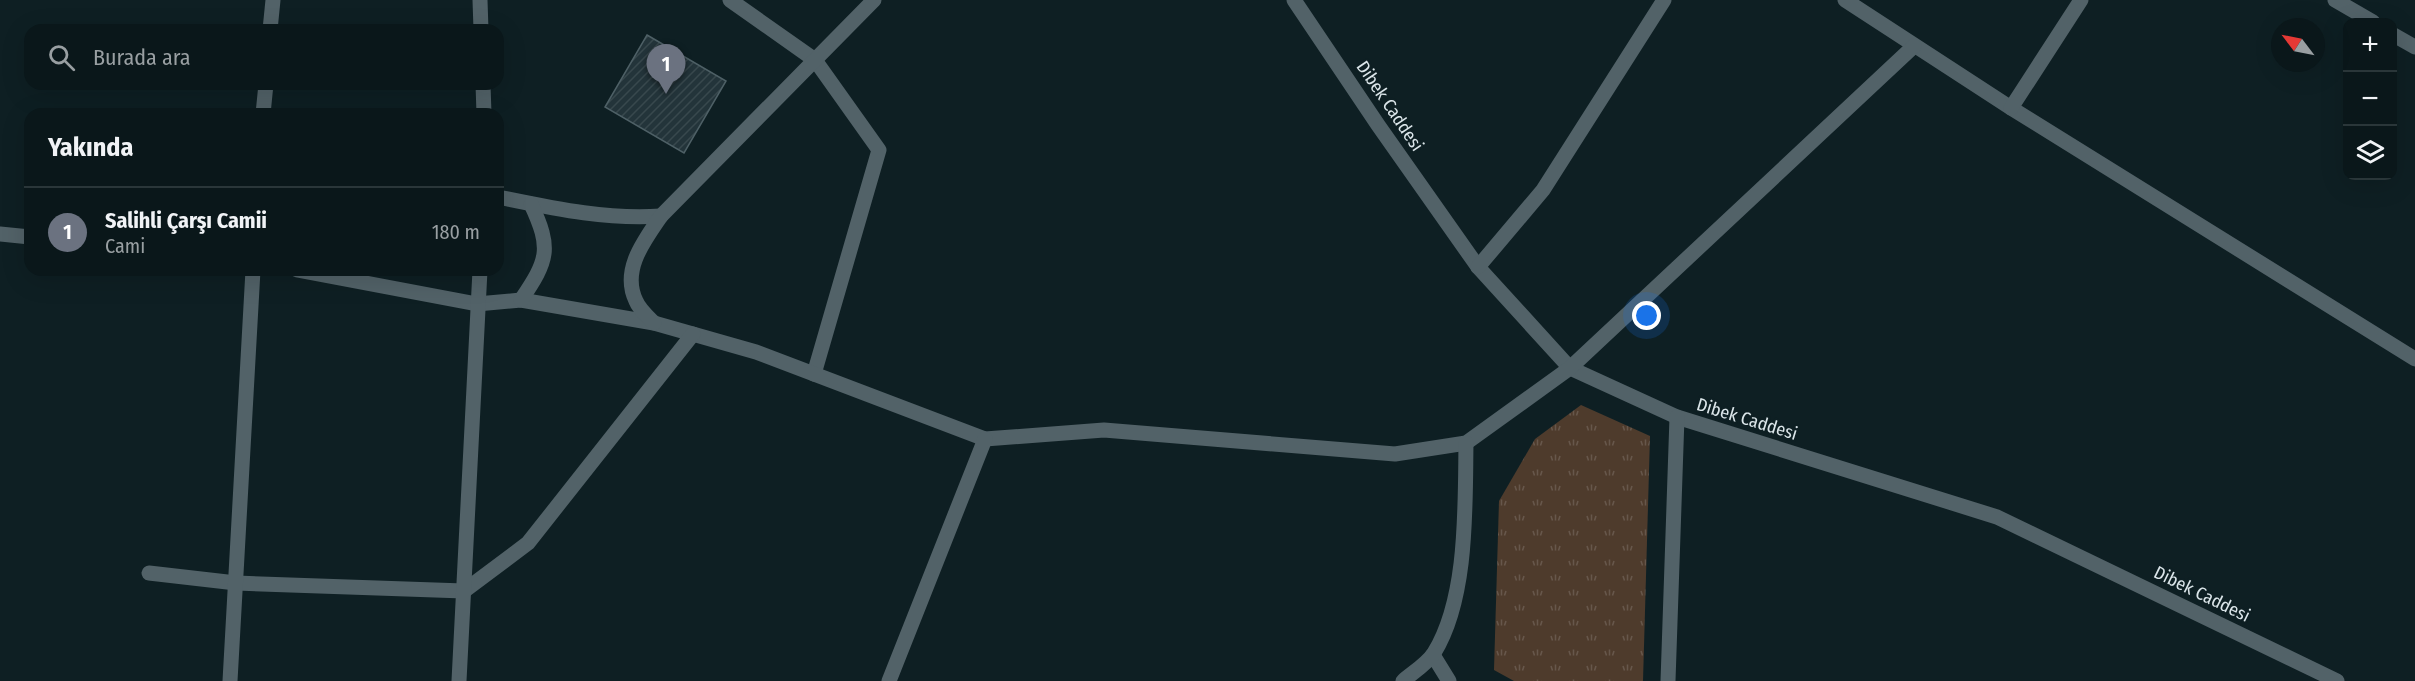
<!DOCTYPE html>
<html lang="tr">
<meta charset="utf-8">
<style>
:root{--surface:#0a171a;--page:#132023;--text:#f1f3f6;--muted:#999fa2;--line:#2a3639;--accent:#f8a04b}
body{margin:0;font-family:"Fira Sans Condensed",sans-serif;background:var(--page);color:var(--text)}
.controls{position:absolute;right:18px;top:18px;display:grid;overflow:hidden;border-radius:12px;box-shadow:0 6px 24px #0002}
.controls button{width:54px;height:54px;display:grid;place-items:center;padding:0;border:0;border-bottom:2px solid var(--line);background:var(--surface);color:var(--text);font:30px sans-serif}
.compass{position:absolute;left:2271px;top:18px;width:54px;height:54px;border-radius:50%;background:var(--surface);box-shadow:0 6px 24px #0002;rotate:302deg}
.you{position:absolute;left:1647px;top:316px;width:21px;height:21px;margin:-15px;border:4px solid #fff;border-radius:50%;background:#1a73e8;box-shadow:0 0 0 9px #1a73e833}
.badge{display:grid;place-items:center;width:39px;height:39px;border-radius:50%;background:var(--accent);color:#fff;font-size:20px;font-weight:700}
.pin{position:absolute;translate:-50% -50px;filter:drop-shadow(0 2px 3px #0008)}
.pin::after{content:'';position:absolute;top:32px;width:21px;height:18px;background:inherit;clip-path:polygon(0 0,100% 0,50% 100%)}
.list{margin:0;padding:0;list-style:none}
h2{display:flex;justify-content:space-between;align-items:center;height:78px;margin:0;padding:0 24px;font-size:26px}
h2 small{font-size:20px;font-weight:400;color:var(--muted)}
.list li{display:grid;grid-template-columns:39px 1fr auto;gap:18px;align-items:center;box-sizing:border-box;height:90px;padding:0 24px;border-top:2px solid var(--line)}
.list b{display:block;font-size:22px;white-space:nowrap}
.list p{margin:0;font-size:20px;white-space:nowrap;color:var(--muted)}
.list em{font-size:20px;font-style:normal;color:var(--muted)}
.icon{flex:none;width:33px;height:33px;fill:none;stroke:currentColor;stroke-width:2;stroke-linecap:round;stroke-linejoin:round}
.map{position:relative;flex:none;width:2415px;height:681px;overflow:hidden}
.search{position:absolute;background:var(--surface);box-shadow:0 6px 24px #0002;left:24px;top:24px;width:480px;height:66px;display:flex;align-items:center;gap:15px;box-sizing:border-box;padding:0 21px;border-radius:18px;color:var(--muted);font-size:22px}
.panel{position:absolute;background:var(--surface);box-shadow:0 6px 24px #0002;left:24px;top:108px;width:480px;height:168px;border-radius:18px}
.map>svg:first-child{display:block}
.grass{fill:url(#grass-tufts)}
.building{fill:url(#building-hatch);stroke:#4e6066;stroke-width:1.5}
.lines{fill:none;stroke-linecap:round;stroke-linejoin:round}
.minor{stroke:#526268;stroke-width:15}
.tertiary{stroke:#526268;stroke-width:15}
.labels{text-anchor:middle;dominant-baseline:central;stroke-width:4.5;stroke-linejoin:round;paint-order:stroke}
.street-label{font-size:18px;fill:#dce6ea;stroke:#0e1f23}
</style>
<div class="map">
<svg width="2415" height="681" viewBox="0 0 2415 681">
<defs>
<pattern id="grass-tufts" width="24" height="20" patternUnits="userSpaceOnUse" patternTransform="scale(1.5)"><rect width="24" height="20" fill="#4e3b2c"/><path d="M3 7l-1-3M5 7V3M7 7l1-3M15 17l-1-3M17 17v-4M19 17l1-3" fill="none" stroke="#67574b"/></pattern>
<pattern id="building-hatch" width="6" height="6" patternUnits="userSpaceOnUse" patternTransform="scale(1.5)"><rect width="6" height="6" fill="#23343a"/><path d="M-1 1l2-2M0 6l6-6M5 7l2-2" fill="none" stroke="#38484d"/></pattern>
</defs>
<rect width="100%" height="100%" fill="#0e1f23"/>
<polygon class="grass" points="1581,405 1650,436 1643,681 1514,681 1494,670 1499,501 1535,439"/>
<polygon class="building" points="647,35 726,81 684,153 605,107"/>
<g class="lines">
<g class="minor">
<polyline points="730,0 815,60 879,150 814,374"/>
<polyline points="1294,0 1378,125 1478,267 1570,368 1677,417 1997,517 2337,681"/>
<polyline points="1845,0 2011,108 2415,359"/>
<polyline points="2335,0 2373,22"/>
<polyline points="270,30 273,0"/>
<polyline points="2392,34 2415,47"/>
<polyline points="2011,108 2081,0"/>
<polyline points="263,114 266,84"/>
<path d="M 498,197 C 552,208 606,220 661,216"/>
<polyline points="0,234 30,237"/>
<polyline points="1478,267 1543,190 1664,0"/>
<polyline points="297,270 477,304 521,300 654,323 756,352 985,439 1104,430 1395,454 1466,443 1570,368 1914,46"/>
<path d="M 521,300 C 548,260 552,249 531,204"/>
<path d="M 654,323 C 648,317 639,309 636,301 C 621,270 644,241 661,216 L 874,0"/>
<polyline points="149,573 236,583 464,591 528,543 693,334"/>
<polyline points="1433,655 1449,681"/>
<polyline points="230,681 253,270"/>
<polyline points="889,681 985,439"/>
<path d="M 1403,681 C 1412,673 1427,664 1434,653 C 1468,598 1465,507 1466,443"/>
<polyline points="1668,681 1677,417"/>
</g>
<g class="tertiary">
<polyline points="480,0 481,30"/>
<polyline points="483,84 484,114"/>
<polyline points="459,681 480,270"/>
</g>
</g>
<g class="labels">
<g class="street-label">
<text transform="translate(1390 106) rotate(56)">Dibek Caddesi</text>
<text transform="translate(1747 419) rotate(17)">Dibek Caddesi</text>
<text transform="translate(2202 594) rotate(26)">Dibek Caddesi</text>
</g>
</g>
</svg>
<div class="controls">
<button>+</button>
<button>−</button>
<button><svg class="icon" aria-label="layers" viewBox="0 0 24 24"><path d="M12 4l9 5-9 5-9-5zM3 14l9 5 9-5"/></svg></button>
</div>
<svg class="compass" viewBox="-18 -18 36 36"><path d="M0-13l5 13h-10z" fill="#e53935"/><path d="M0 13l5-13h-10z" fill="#999fa2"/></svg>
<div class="you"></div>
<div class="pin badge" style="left:666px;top:94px;background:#6b7280">1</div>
<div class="search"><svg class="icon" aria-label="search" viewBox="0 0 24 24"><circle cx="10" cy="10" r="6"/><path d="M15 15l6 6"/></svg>Burada ara</div>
<section class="panel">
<h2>Yakında<small></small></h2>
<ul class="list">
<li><span class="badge" style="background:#6b7280">1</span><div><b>Salihli Çarşı Camii</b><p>Cami</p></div><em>180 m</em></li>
</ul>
</section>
</div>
